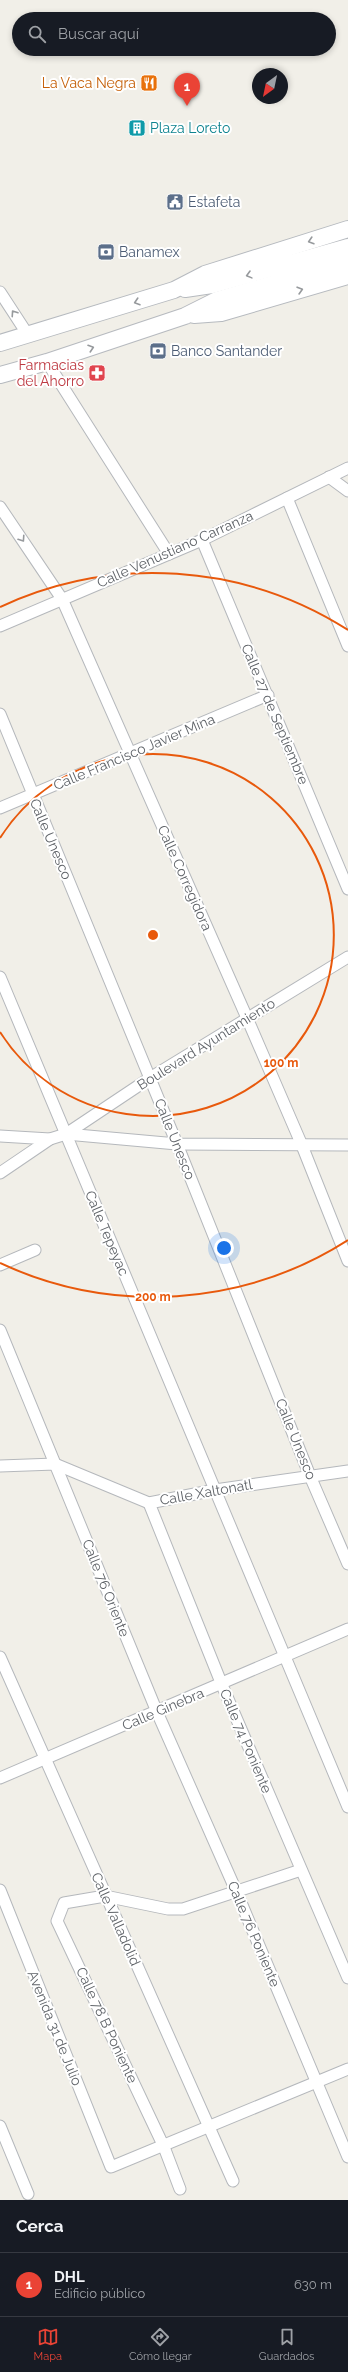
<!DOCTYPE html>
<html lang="es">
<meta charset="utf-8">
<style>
:root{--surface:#171b24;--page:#242831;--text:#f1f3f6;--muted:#9ea1a6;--line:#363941;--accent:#ea4335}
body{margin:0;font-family:Raleway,sans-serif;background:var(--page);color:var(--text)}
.compass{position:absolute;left:252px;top:68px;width:36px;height:36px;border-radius:50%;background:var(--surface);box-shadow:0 2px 6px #0003;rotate:213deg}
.you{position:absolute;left:224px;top:1248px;width:14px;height:14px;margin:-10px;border:3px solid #fff;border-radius:50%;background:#1a73e8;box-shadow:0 0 0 6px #1a73e833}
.badge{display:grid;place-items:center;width:26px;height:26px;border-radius:50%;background:var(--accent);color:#fff;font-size:13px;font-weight:700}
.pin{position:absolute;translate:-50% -33px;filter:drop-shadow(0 1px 2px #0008)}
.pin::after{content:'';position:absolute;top:21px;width:14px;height:12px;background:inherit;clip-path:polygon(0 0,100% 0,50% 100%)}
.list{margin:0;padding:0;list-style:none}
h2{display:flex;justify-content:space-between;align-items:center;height:52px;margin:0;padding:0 16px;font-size:17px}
h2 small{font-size:13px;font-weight:400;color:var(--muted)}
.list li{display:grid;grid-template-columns:26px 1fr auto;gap:12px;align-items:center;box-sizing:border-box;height:64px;padding:0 16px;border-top:1px solid var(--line)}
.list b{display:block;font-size:15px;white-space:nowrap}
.list p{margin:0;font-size:13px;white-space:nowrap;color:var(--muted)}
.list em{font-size:13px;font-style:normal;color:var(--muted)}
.icon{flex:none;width:22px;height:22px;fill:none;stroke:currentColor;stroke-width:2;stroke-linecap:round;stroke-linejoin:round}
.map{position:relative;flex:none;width:348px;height:2200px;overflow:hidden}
.search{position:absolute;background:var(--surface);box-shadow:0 2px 6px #0003;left:12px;right:12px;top:12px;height:44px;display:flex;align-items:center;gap:10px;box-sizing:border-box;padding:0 14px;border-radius:22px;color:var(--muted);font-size:15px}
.sheet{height:116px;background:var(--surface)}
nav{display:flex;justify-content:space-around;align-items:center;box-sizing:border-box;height:56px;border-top:1px solid var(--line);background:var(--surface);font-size:11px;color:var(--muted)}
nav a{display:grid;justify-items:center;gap:2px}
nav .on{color:var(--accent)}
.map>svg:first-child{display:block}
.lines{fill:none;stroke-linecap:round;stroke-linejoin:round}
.street-casing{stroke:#b5b8bc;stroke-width:13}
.secondary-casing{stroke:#b6babf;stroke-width:18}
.street{stroke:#fff;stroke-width:11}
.secondary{stroke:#fff;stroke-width:16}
.oneway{stroke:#979a9d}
.ring{fill:none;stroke:#e8590c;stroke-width:2}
.labels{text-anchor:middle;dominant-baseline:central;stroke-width:4;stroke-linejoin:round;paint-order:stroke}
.food-label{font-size:14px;fill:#c56008;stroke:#fff;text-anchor:end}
.culture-label{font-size:14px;fill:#0d838f;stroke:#fff;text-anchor:start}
.service-label{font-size:14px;fill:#4e5e75;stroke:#fff;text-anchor:start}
.health-label{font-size:14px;fill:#be3a42;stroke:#fff;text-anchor:end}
.street-label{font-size:14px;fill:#5f6368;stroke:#fff}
.centre{fill:#e8590c;stroke:#fff;stroke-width:2}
.ring-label{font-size:12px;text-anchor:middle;font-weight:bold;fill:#e8590c;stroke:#fff;stroke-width:4;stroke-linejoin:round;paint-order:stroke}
</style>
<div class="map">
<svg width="348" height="2200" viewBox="0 0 348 2200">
<rect width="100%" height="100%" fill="#f1efe8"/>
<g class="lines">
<g class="street-casing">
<g id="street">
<polyline points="0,292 28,335"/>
<polyline points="47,362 169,554"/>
<polyline points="329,477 348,491"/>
<polyline points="287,498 348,646"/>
<polyline points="0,507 62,599 247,1018 301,1143 348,1261"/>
<polyline points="202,540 348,889"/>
<polyline points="0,626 202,540 348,468"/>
<polyline points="0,714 177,1144 310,1476 348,1564"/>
<polyline points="0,808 268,695"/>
<polyline points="0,977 348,1807"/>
<polyline points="66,1134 150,1078 348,957"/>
<polyline points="0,1136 50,1139 66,1134 177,1144 348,1145"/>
<polyline points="0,1173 50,1139"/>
<polyline points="0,1265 35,1250"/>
<polyline points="0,1330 157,1712 237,1893 348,2157"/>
<polyline points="0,1466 55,1464 149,1503 215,1490 348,1471"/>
<polyline points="149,1503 222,1685 348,1978"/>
<polyline points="0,1657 233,2181"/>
<polyline points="0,1778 348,1629"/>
<polyline points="0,1890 111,2167 348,2069"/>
<polyline points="0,2126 28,2194"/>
<polyline points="180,2189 164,2147 57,1921 64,1903 105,1896 168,1909 183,1909 301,1870"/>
</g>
</g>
<g class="secondary-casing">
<g id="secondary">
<polyline points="185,289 212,285 348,247"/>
<polyline points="194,315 221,313 348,276"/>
<polyline points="0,343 174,290 205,274 348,229"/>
<polyline points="0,375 47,362 185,316 217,300 348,262"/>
</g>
</g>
<use href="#street" class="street"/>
<use href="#secondary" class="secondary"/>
</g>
<defs><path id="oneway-chevron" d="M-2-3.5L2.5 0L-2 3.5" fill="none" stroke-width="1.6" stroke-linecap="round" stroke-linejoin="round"/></defs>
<g class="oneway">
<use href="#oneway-chevron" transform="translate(311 241) rotate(163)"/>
<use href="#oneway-chevron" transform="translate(249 275) rotate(165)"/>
<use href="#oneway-chevron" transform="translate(300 290) rotate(-16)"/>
<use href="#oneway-chevron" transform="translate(137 302) rotate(162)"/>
<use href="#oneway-chevron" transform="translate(14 313) rotate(-124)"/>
<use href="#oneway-chevron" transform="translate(91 348) rotate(-18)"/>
<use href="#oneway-chevron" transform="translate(22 539) rotate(56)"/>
</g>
<g class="ring">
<path d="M0 838A181 181 0 1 1 0 1032"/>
<path d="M348 1240A362 362 0 0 1 0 1263M0 607A362 362 0 0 1 348 630"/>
</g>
<defs>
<g id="restaurant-square" transform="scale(0.9)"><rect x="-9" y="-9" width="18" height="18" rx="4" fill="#e8710a" stroke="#fff"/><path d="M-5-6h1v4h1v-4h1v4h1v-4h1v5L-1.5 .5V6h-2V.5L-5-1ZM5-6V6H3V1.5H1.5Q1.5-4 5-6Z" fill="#fff"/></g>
<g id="building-square" transform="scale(0.9)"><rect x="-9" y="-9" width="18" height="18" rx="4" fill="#0f9aa8" stroke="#fff"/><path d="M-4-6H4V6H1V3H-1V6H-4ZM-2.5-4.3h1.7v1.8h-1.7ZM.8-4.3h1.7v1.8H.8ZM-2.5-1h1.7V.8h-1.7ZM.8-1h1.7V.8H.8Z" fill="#fff"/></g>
<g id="civic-square" transform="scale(0.9)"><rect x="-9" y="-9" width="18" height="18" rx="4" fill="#5c6f8a" stroke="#fff"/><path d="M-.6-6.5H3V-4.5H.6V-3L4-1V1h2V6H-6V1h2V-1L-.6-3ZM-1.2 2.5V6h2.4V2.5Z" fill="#fff"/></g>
<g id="bank-square" transform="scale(0.9)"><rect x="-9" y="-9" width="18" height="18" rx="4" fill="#5c6f8a" stroke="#fff"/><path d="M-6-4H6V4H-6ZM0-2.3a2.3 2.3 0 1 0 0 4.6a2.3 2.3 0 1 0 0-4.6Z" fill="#fff"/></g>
<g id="pharmacy-square" transform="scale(0.9)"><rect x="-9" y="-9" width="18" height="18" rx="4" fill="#e0444e" stroke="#fff"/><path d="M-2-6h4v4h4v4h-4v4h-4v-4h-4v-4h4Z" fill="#fff"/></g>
</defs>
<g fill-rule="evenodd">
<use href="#restaurant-square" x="149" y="83"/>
<use href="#building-square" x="137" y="128"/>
<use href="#civic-square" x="175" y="202"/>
<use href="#bank-square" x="106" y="252"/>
<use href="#bank-square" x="158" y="351"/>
<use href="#pharmacy-square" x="97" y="373"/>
</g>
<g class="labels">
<g class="food-label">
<text x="136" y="83">La Vaca Negra</text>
</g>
<g class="culture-label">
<text x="150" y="128">Plaza Loreto</text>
</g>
<g class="service-label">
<text x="188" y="202">Estafeta</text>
<text x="119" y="252">Banamex</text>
<text x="171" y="351">Banco Santander</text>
</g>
<g class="health-label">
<text x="84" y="365">Farmacias<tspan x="84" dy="16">del Ahorro</tspan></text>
</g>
<g class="street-label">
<text transform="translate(175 549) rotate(-24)">Calle Venustiano Carranza</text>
<text transform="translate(275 714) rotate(67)">Calle 27 de Septiembre</text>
<text transform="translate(134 752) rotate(-23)">Calle Francisco Javier Mina</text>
<text transform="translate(51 839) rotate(67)">Calle Unesco</text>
<text transform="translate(185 878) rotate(66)">Calle Corregidora</text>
<text transform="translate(206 1044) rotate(-32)">Boulevard Ayuntamiento</text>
<text transform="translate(175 1139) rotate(68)">Calle Unesco</text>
<text transform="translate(107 1233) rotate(67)">Calle Tepeyac</text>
<text transform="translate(296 1439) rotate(68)">Calle Unesco</text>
<text transform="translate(206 1492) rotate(-10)">Calle Xaltonatl</text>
<text transform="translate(106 1588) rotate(68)">Calle 76 Oriente</text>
<text transform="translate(163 1709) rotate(-23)">Calle Ginebra</text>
<text transform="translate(246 1741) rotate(67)">Calle 74 Poniente</text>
<text transform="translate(116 1919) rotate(66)">Calle Valladolid</text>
<text transform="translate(254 1934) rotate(67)">Calle 76 Poniente</text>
<text transform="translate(107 2025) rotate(65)">Calle 78 B Poniente</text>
<text transform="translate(55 2028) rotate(68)">Avenida 31 de Julio</text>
</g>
</g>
<circle cx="153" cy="935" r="6" class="centre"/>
<g class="ring-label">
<text x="281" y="1067">100 m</text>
<text x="153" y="1301">200 m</text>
</g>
</svg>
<svg class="compass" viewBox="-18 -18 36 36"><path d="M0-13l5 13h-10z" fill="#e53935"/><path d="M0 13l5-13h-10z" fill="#9ea1a6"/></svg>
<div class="you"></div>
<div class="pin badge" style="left:187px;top:106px">1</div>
<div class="search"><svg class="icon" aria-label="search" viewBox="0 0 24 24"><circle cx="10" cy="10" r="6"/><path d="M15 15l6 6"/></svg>Buscar aquí</div>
</div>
<section class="sheet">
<h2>Cerca<small></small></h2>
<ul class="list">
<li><span class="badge">1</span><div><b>DHL</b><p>Edificio público</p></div><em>630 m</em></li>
</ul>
</section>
<nav>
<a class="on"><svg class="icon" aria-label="map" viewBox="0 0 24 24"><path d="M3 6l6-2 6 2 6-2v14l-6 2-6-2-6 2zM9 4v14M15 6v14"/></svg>Mapa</a>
<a><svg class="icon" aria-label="directions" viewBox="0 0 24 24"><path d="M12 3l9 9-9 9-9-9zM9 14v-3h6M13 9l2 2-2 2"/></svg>Cómo llegar</a>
<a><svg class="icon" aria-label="saved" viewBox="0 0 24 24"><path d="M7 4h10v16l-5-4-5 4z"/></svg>Guardados</a>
</nav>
